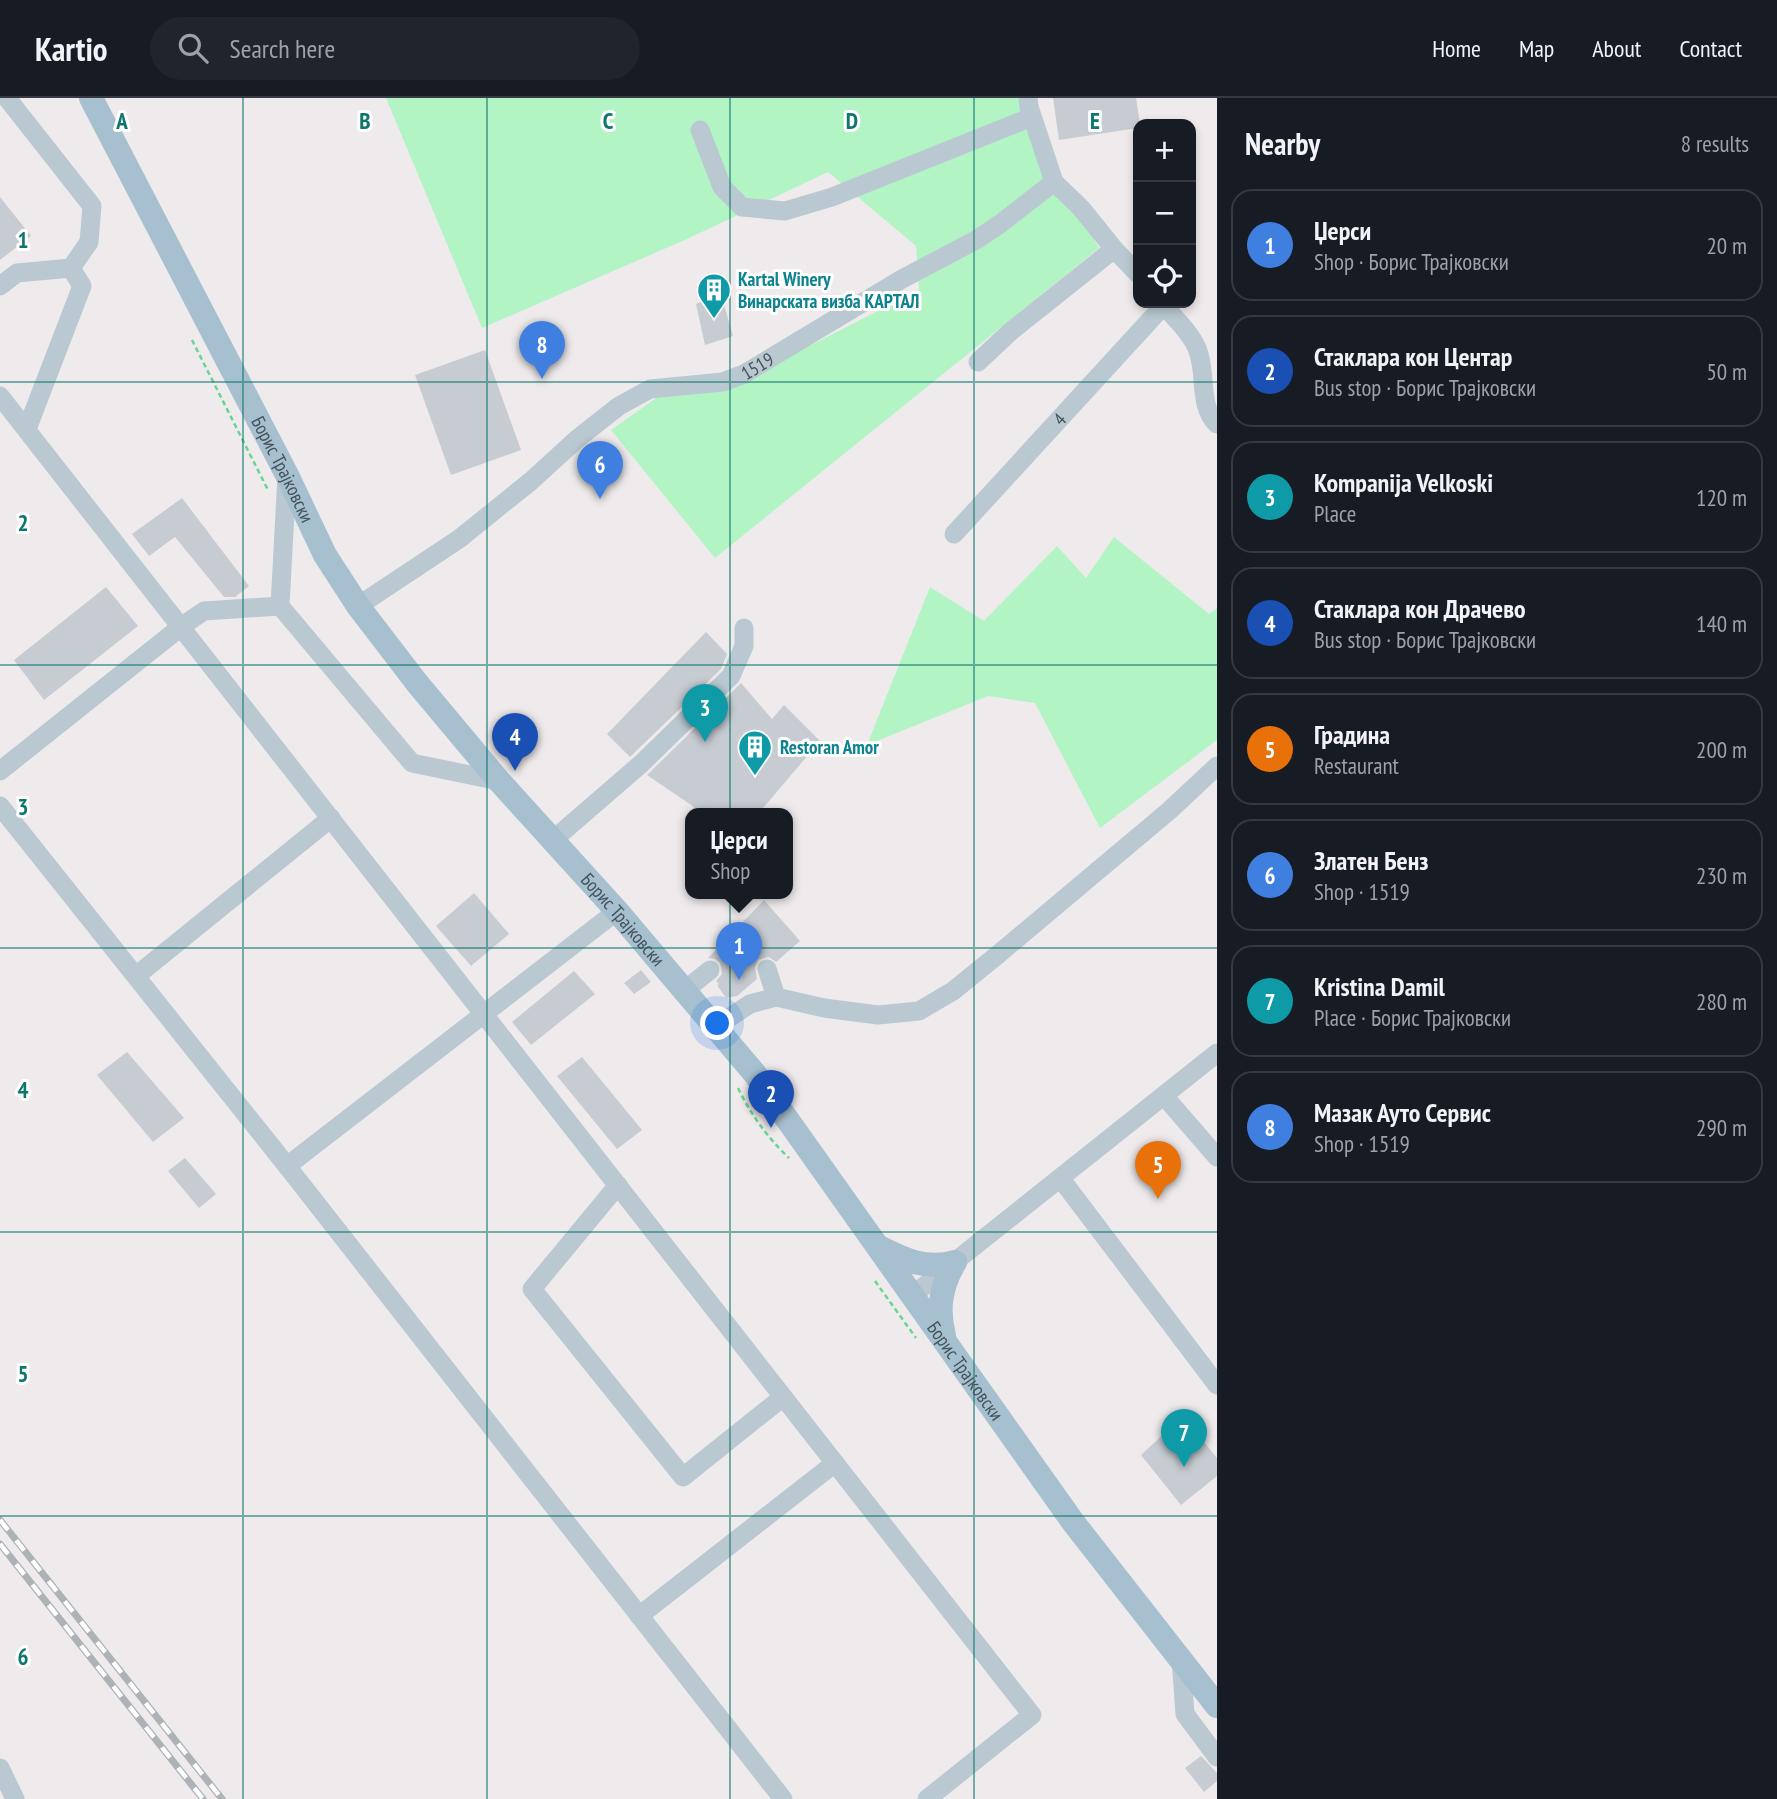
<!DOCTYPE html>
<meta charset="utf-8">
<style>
:root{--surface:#171b24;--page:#20242c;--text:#f1f3f6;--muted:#9ea1a6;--line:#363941;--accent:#b45309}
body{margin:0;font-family:"PT Sans Narrow",sans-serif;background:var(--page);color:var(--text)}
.controls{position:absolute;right:21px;top:21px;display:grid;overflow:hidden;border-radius:14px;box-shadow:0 4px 10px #0003}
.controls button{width:63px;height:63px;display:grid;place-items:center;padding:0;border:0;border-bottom:2px solid var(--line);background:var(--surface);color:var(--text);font:35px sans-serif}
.you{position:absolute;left:718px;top:926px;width:24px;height:24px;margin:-18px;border:5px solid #fff;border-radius:50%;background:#1a73e8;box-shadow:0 0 0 10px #1a73e833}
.badge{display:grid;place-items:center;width:46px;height:46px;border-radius:50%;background:var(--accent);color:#fff;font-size:23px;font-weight:700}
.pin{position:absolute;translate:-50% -58px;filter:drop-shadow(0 2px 4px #0008)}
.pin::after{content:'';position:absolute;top:37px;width:24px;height:21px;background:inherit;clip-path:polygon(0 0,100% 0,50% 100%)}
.popup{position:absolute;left:685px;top:710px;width:108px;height:91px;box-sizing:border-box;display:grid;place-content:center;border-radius:14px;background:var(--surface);filter:drop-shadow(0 2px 5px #0005);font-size:23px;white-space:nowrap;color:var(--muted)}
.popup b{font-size:26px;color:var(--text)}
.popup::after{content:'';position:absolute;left:50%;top:100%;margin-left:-14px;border:14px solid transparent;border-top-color:var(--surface)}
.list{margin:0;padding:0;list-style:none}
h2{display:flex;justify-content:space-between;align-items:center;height:91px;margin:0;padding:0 28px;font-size:30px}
h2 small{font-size:23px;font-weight:400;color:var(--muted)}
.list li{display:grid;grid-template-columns:46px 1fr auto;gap:21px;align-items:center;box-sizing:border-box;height:112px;margin:0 14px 14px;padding:0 14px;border:2px solid var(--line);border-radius:21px}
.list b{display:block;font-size:26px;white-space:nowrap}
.list p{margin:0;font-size:23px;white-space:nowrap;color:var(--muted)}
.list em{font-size:23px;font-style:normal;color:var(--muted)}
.icon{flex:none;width:38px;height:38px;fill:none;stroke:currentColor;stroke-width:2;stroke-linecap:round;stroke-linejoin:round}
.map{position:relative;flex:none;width:1217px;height:1701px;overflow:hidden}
header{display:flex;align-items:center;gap:42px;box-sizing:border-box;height:98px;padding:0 35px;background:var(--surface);border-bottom:2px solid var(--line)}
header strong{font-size:33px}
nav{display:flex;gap:38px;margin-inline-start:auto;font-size:24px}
.search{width:490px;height:63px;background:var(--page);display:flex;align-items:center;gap:18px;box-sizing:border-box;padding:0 24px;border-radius:38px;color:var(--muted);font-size:26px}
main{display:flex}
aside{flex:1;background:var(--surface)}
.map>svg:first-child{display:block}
.green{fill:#b3f4c5}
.building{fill:#c7ccd2}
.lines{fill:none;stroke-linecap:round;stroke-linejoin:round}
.path{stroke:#67d593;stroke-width:2.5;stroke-dasharray:5 3.5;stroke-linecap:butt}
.minor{stroke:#bac9d1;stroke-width:19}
.major{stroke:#a7c0cf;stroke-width:24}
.rail-casing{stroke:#adb2b7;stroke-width:7}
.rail{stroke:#fff;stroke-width:4.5;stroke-dasharray:13;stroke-linecap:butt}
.grid{fill:none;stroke:#0f766e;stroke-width:2;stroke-opacity:0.55}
.labels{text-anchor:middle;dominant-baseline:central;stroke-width:6;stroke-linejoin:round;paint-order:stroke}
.culture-label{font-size:19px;font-weight:bold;fill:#0d838f;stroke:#fff;text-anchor:start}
.street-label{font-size:19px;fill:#42525b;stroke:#fff}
.grid-label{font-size:23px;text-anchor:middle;font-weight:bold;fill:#0f766e;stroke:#fff;stroke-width:6;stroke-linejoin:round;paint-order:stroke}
</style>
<header>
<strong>Kartio</strong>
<div class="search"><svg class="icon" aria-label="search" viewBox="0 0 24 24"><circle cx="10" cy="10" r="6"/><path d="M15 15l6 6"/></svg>Search here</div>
<nav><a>Home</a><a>Map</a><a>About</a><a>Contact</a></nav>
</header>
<main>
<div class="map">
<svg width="1217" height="1701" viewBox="0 0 1217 1701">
<rect width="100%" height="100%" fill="#efebec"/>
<g class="green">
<polygon points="386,0 1020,0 1024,22 1099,150 715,460 611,332 659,298 768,269 919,192 916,148 828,74 687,141 482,230"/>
<polygon points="1114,439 1209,516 1217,510 1217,642 1100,730 1035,605 988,598 867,647 930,489 984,523 1057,448 1086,480"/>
</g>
<g class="building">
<polygon points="1053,0 1136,0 1140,26 1138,30 1059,42"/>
<polygon points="0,99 31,138 0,162"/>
<polygon points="721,196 733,238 705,247 696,206"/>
<polygon points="485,252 521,352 451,377 415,277"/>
<polygon points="182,400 249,488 235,499 224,499 175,439 149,458 132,436"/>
<polygon points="106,489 138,528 44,602 14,562"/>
<polygon points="706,534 727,556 721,571 630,659 607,636"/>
<polygon points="741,585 772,621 784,607 820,643 758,716 688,716 694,709 647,677"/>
<polygon points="474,795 509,836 471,868 436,828"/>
<polygon points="764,802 800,843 776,864 769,859 758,862 755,869 757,881 737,898 726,900 717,887 719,886 716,883 722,876 720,865 715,861 708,860"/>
<polygon points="641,872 651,884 634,896 624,885"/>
<polygon points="574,873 595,896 531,947 512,924"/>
<polygon points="127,954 184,1020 153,1044 97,977"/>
<polygon points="582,959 642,1032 617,1051 557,978"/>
<polygon points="185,1060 216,1096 199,1110 168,1073"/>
<polygon points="1183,1318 1217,1360 1217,1378 1181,1407 1141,1357"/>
<polygon points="1201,1658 1217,1675 1217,1683 1204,1694 1185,1670"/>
</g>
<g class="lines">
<g class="path">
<polyline points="192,242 268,392"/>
<path d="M 738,990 C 751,1017 768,1040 789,1060"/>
<polyline points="875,1183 916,1240"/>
</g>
<g class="minor">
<polyline points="7,0 92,108 89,144 71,170"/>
<polyline points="1028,0 1029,9 1054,84"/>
<polyline points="700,32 722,89 742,109 785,113 832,99 1032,19"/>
<polyline points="0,188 17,175 71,170 82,188 27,331"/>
<path d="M 1162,205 C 1173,219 1192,235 1198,253 C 1207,276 1198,308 1217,326"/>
<polyline points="978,264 1010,234 1114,151"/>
<polyline points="0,298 1032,1617 927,1701"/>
<polyline points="287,377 280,508 412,665 499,683"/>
<path id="s1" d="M 954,436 L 1164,207"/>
<path id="s2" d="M 358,508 L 459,441 L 531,383 L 577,341 L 619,308 L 650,291 L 723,284 L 744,276 L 902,181 L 976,142 L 1000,126 L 1054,84 L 1081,110 L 1114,151 L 1138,176"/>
<polyline points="0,673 182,528 204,513 280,508"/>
<polyline points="0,708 287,1068 617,813"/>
<polyline points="553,742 642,665 731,578 744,548 744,530"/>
<polyline points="767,871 776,899"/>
<polyline points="136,878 331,720"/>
<polyline points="684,893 710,872"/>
<polyline points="715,929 750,906 776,899 824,910 878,917 919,913 953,893 995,859 1170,712 1217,668"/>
<polyline points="1164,998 1217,1059"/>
<polyline points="287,1068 783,1701"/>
<polyline points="1061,1081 1217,1287"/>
<polyline points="618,1087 532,1191 683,1379 783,1299"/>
<polyline points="913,1197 1217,955"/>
<polyline points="639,1518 835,1365"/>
<polyline points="1181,1561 1185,1616 1217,1659"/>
<polyline points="0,1670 15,1701"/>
</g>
<g class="major">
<path id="s3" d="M 91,0 L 287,377 L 325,457 L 358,508 L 417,585 L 499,683 L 617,813 L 755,976 L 1073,1424 L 1217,1608"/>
<path d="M 879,1149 C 904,1162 926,1172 955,1164"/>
<path d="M 944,1238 C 937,1210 941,1188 955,1164"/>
</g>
<g class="rail-casing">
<g id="rail">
<polyline points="0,1422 222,1701"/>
<polyline points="0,1446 203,1701"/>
</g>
</g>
<use href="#rail" class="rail"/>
</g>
<path class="grid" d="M 243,0 L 243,1701M 487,0 L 487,1701M 730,0 L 730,1701M 974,0 L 974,1701M 0,284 L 1217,284M 0,567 L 1217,567M 0,850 L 1217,850M 0,1134 L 1217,1134M 0,1418 L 1217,1418"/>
<defs>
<g id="building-pin" transform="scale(1.75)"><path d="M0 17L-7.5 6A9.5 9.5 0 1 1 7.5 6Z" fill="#0f9aa8" stroke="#fff"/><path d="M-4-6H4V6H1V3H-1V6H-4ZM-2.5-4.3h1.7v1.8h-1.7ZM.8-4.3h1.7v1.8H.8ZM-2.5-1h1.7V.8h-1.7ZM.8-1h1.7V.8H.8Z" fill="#fff"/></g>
</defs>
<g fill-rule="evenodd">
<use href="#building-pin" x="714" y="192"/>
<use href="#building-pin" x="755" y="649"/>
</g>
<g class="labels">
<g class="culture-label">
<text x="738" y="181">Kartal Winery<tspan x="738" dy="22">Винарската визба КАРТАЛ</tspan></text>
<text x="780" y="649">Restoran Amor</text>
</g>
<g class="street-label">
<text stroke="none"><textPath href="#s2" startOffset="476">1519</textPath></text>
<text stroke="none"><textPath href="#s1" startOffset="156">4</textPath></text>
<text stroke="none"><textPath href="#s3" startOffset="418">Борис Трајковски</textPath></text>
<text stroke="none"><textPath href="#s3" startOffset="985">Борис Трајковски</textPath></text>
<text stroke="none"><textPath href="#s3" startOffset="1552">Борис Трајковски</textPath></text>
</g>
</g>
<g class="grid-label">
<text x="122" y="31">A</text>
<text x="365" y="31">B</text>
<text x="608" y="31">C</text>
<text x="852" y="31">D</text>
<text x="1095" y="31">E</text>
<text x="23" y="150">1</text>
<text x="23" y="433">2</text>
<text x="23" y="717">3</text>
<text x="23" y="1000">4</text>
<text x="23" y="1284">5</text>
<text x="23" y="1567">6</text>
</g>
</svg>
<div class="controls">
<button>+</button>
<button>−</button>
<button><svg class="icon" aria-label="locate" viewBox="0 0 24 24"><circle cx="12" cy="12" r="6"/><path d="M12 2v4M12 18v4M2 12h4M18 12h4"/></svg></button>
</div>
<div class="you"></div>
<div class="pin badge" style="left:739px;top:882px;background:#3f7fe0">1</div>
<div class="popup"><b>Џерси</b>Shop</div>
<div class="pin badge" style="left:771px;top:1030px;background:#1a4fb4">2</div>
<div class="pin badge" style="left:705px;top:644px;background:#0f9aa8">3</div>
<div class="pin badge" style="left:515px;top:673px;background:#1a4fb4">4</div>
<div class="pin badge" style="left:1158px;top:1101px;background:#e8710a">5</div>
<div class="pin badge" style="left:600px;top:401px;background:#3f7fe0">6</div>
<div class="pin badge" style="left:1184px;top:1369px;background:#0f9aa8">7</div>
<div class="pin badge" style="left:542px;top:281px;background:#3f7fe0">8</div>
</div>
<aside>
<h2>Nearby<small>8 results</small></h2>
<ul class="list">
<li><span class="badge" style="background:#3f7fe0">1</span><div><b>Џерси</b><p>Shop · Борис Трајковски</p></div><em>20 m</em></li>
<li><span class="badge" style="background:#1a4fb4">2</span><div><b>Стаклара кон Центар</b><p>Bus stop · Борис Трајковски</p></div><em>50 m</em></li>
<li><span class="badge" style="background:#0f9aa8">3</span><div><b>Kompanija Velkoski</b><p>Place</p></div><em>120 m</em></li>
<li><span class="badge" style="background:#1a4fb4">4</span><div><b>Стаклара кон Драчево</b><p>Bus stop · Борис Трајковски</p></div><em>140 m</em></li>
<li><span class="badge" style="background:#e8710a">5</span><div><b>Градина</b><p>Restaurant</p></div><em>200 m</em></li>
<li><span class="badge" style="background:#3f7fe0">6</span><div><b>Златен Бенз</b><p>Shop · 1519</p></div><em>230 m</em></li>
<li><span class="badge" style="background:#0f9aa8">7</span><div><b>Kristina Damil</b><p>Place · Борис Трајковски</p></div><em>280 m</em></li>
<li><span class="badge" style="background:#3f7fe0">8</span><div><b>Мазак Ауто Сервис</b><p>Shop · 1519</p></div><em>290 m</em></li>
</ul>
</aside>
</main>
